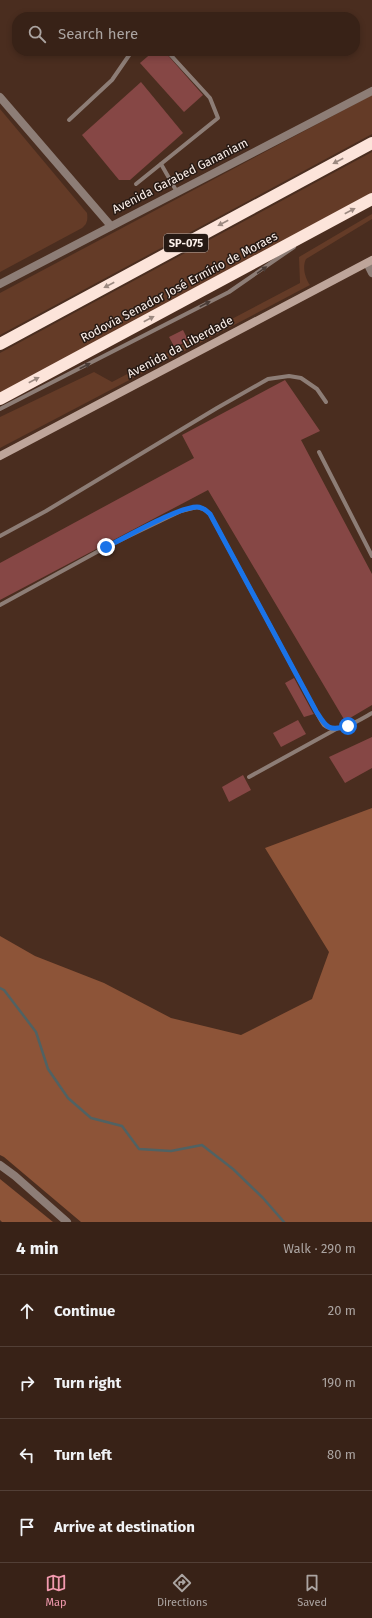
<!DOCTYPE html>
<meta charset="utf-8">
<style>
:root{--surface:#382217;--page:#432f24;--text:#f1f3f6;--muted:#aba4a1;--line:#523f36;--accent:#f29aaf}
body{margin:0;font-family:"Fira Sans",sans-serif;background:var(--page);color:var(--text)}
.stop{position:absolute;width:12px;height:12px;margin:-9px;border:3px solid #1a73e8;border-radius:50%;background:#fff}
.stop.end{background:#1a73e8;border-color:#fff;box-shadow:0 1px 4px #0008}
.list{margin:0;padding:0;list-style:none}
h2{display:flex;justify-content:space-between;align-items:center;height:52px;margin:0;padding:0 16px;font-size:17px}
h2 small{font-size:13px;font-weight:400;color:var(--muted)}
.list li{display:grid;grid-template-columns:26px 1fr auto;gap:12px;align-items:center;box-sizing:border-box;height:72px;padding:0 16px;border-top:1px solid var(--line)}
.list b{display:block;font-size:15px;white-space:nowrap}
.list em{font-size:13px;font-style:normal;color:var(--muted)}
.icon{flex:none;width:22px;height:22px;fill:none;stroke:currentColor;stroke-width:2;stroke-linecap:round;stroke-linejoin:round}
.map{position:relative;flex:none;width:372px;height:1222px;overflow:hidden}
.search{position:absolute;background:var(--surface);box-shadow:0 2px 6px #0003;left:12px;right:12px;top:12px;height:44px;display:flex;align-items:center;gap:10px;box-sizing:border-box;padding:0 14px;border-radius:16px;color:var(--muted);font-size:15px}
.sheet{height:340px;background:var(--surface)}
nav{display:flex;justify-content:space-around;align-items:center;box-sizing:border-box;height:56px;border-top:1px solid var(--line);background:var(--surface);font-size:11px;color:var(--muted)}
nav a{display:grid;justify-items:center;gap:2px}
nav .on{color:var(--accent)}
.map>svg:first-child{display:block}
.green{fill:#643b27}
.forest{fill:#8d5438}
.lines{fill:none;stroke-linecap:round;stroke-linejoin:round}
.stream{stroke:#506263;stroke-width:2.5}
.building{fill:#864745}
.lane{stroke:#8d7d76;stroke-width:4}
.street{stroke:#8d7d76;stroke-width:8}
.secondary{stroke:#bea59a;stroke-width:8}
.highway{stroke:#fce4da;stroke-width:12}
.oneway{fill:#9c8980}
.oneway2{fill:#4a3c36}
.route{stroke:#1a73e8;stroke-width:5}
.labels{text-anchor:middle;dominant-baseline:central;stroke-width:3;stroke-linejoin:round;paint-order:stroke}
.shield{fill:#261913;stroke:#bcb0aa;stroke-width:1}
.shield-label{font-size:11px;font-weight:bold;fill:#fcf0eb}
.street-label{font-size:12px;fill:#fcf0eb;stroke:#261913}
</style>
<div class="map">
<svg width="372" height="1222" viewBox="0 0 372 1222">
<rect width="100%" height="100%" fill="#4a2d1f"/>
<g class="green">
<polygon points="372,95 372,134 0,335 0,293"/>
<path d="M 0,109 L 87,213 C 88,220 87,224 82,228 L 0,272 Z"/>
<polygon points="372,152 372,193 0,393 0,353"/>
<path d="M 372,214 L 372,219 L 306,259 C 302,267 305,278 310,285 L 0,448 L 0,417 L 94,372 L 112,382 L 300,283 L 299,257 Z"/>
</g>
<g class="forest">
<polygon points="372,808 372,1222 81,1222 4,1157 0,1155 0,936 35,956 104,983 171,1018 241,1035 312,999 329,952 265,848"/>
<polygon points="0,1179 53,1222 2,1222 0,1220"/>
</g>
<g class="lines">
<polyline class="stream" points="0,988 4,990 36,1032 48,1069 68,1098 91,1118 122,1126 139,1149 171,1151 202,1145 233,1169 263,1198 284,1222"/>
</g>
<g class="building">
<polygon points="154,51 164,51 203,95 184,112 140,63"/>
<polygon points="141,82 183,133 130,180 119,180 82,135"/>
<polygon points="183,330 188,340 175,348 169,337"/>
<polygon points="285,380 320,431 301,440 372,574 372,705 345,721 208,490 0,600 0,563 194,458 182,435"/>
<polygon points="294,678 313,713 314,714 304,717 285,683"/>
<polygon points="298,720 306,734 281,747 273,733"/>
<polygon points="372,737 372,768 345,783 329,757"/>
<polygon points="243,775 251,790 229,802 222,787"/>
</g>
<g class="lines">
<g class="lane">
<polyline points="69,120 112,80 132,51"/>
<polyline points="161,164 177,192"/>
<polyline points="136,184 218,118 210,98 167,51"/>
<polyline points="0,409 229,292 294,247"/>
<polyline points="319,452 372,556"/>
<polyline points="0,536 46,511 217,408 268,379 289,376 301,378 317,389 326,402"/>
<path d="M 0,605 L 106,547 L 181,511 L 197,507 L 204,509 L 210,514 L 316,711 C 318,715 321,721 324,725 C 336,736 361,719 372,713"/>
<polyline points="249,777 338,728"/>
</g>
<g class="street">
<polyline points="0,97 111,226"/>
<polyline points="367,263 372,273"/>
<polyline points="0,284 372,91"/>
<polyline points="0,1165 15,1176 67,1222"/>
</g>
<polyline class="secondary" points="0,456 372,260"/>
<g class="highway">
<polyline points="0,344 372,143"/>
<polyline points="0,399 372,199"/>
</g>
</g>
<defs><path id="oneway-solid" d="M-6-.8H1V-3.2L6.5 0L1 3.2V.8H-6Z"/></defs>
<g class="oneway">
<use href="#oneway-solid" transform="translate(338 161) rotate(152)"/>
<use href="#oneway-solid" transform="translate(350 211) rotate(-28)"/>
<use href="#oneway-solid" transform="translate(223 223) rotate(152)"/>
<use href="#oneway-solid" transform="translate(109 285) rotate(152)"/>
<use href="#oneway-solid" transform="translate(149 319) rotate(-28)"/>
<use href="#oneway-solid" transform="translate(34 380) rotate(-28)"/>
</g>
<g class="oneway2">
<use href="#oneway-solid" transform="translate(262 270) rotate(-35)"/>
<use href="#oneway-solid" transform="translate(205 304) rotate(-27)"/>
<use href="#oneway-solid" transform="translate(85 366) rotate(-27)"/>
</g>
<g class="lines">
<path class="route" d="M 106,547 C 125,538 178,507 197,507 C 202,507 206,510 210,514 L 316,711 C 326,727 328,732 348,726"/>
</g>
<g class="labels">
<rect class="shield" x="164" y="234" width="44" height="18" rx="3"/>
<g class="shield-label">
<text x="186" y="243">SP-075</text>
</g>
<g class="street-label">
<text transform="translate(180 176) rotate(-27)">Avenida Garabed Gananiam</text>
<text transform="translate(179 287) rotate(-28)">Rodovia Senador José Ermírio de Moraes</text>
<text transform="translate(180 347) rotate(-28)">Avenida da Liberdade</text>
</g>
</g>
</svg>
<div class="stop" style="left:348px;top:726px"></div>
<div class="stop end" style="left:106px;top:547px"></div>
<div class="search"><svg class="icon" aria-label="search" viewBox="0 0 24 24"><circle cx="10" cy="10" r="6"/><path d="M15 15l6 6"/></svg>Search here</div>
</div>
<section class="sheet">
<h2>4 min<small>Walk · 290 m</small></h2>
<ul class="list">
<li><svg class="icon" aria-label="ahead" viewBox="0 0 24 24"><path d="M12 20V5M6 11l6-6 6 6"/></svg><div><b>Continue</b></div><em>20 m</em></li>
<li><svg class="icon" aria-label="right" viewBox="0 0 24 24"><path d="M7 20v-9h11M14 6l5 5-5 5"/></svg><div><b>Turn right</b></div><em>190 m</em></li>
<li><svg class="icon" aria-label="left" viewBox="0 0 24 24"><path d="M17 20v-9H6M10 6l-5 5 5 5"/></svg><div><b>Turn left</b></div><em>80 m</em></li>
<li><svg class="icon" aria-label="arrive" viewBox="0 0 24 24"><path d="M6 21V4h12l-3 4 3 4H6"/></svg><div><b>Arrive at destination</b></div></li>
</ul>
</section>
<nav>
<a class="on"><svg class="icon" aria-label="map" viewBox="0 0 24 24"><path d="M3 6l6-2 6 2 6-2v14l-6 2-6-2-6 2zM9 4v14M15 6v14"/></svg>Map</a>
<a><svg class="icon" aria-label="directions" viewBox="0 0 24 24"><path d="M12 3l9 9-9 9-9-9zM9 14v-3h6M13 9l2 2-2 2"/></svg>Directions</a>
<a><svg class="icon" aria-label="saved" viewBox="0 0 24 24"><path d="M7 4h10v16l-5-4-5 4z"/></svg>Saved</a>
</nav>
